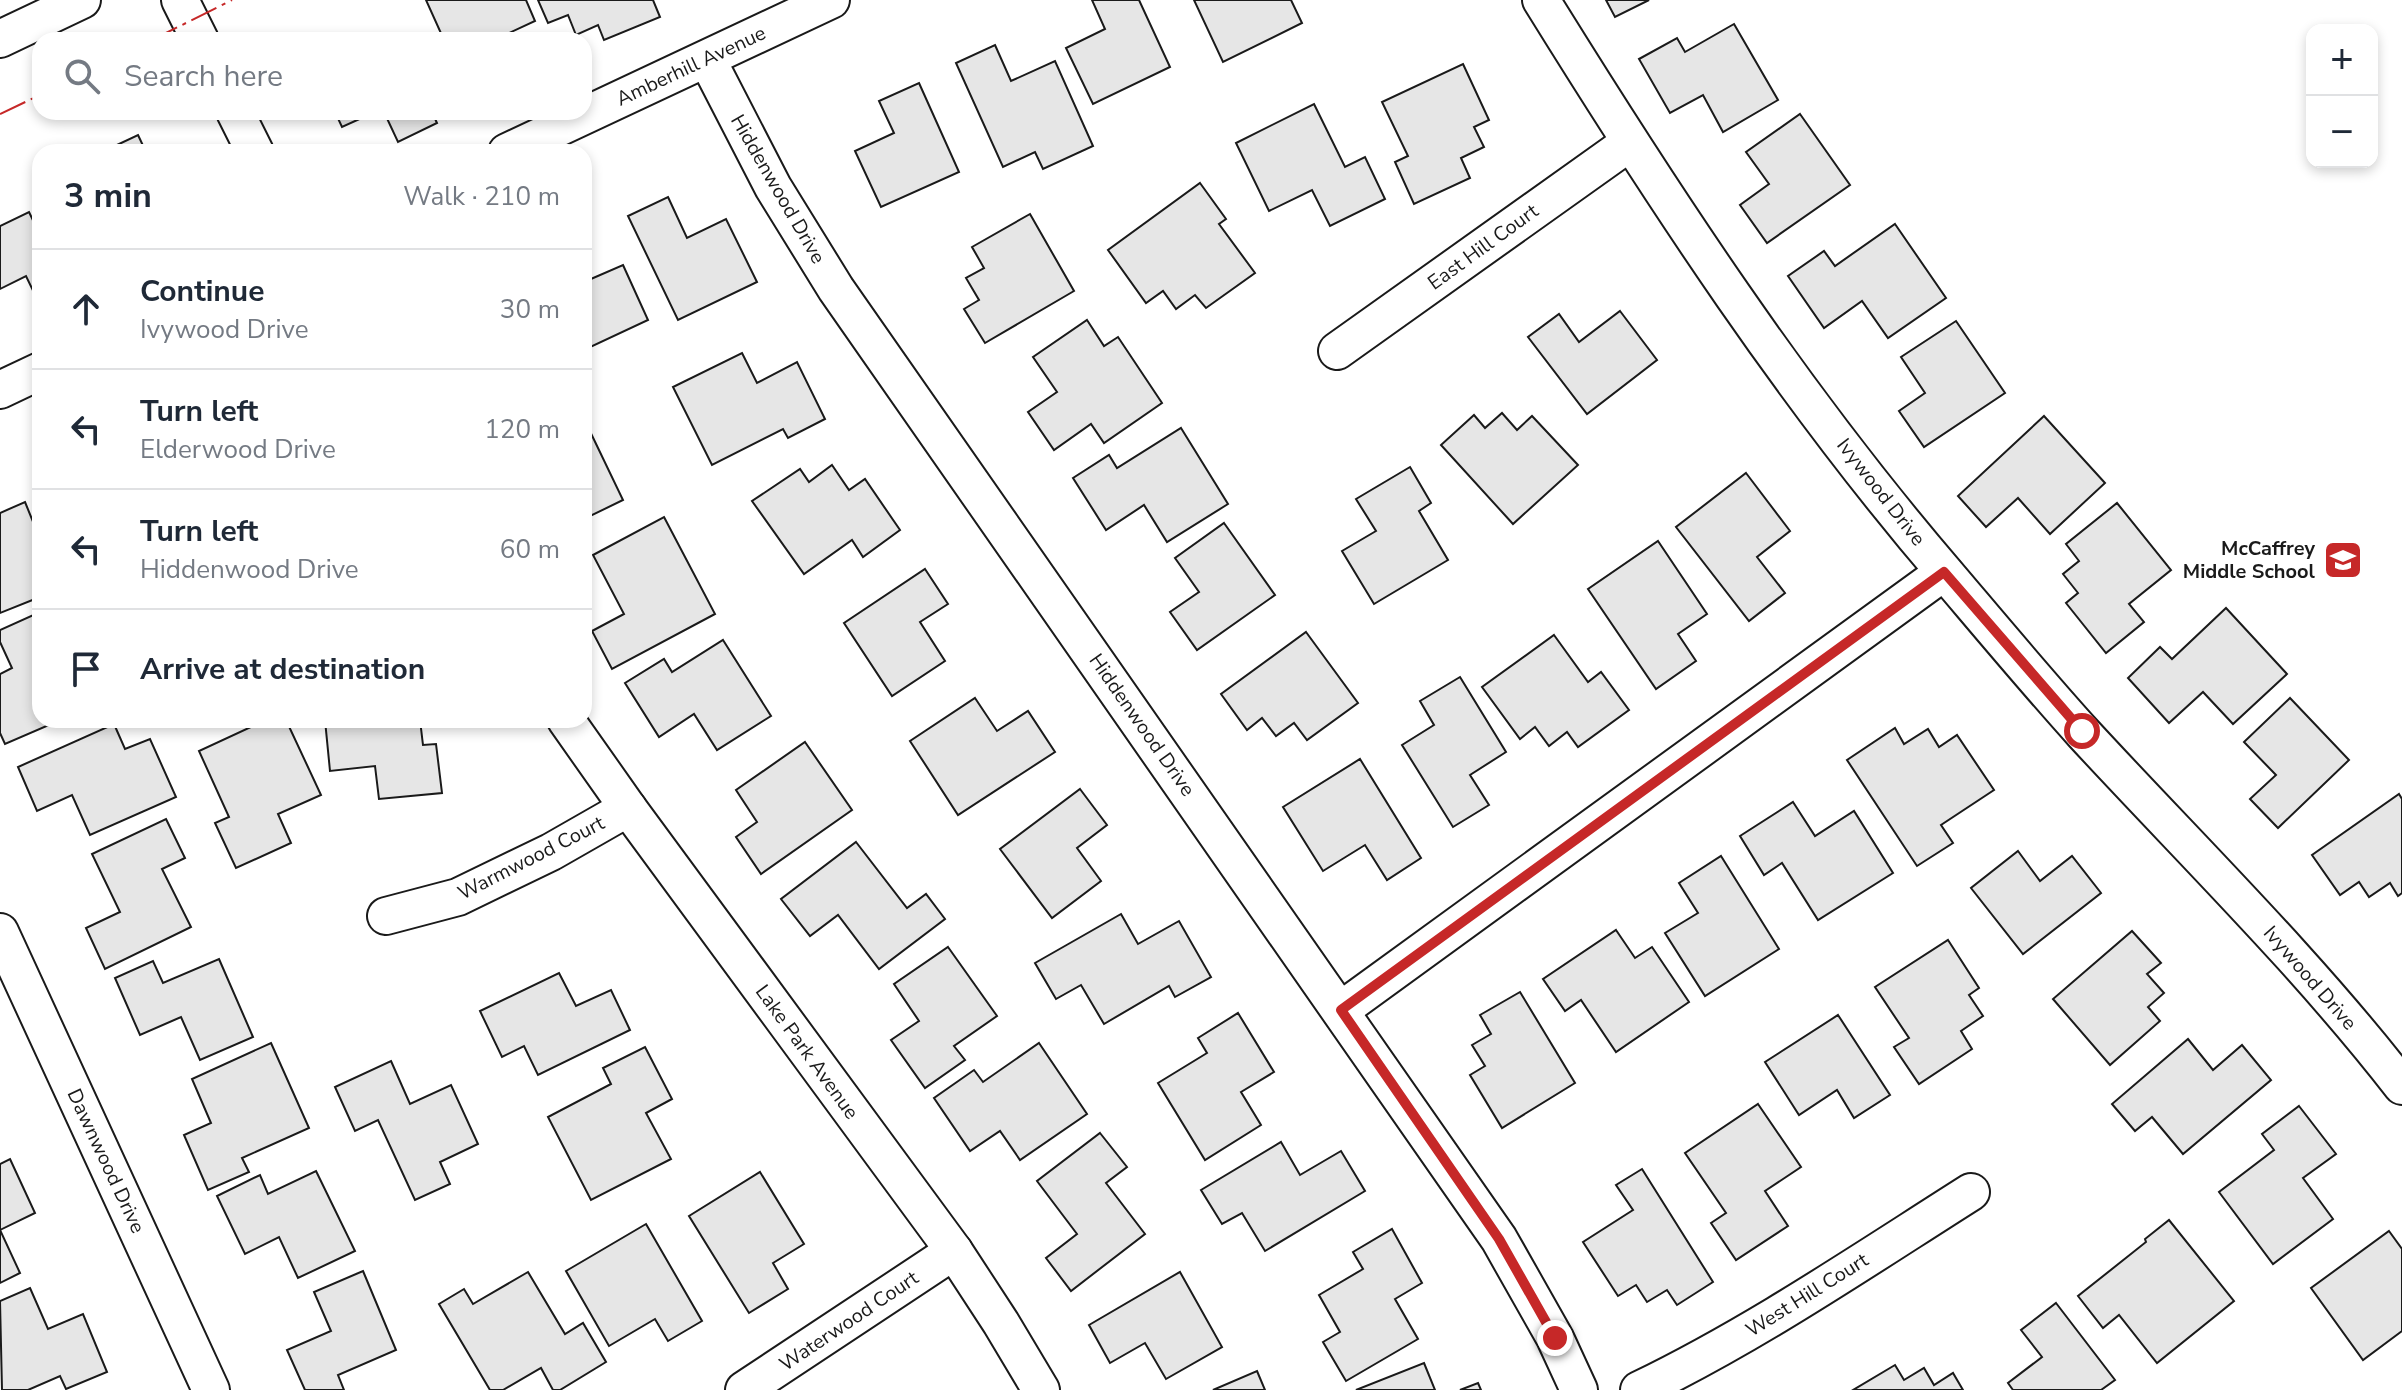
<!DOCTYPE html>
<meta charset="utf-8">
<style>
:root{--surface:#fff;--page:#f2f2f3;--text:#1f2937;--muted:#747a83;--line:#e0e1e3}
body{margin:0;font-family:"Nunito Sans",sans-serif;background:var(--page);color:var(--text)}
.controls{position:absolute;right:24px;top:24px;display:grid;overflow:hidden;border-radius:16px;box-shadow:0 4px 12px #0003}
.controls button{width:72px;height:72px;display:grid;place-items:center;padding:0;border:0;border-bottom:2px solid var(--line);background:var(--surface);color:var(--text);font:40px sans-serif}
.stop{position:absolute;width:24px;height:24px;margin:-18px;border:6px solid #c62828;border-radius:50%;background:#fff}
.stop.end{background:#c62828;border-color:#fff;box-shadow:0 2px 8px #0008}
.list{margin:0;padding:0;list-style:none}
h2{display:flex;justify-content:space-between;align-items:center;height:104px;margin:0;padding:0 32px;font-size:34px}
h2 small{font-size:26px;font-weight:400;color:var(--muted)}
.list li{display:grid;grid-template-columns:52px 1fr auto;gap:24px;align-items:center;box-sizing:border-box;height:120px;padding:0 32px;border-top:2px solid var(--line)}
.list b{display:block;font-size:30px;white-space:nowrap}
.list p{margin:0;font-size:26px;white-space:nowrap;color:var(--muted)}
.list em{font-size:26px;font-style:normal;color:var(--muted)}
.icon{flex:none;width:44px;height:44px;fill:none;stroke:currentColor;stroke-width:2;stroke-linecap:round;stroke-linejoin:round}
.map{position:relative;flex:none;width:2402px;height:1390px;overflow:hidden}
.search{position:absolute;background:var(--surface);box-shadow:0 4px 12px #0003;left:32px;top:32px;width:560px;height:88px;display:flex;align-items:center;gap:20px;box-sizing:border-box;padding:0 28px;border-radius:24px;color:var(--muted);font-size:30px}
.panel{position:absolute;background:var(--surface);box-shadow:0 4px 12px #0003;left:32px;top:144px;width:560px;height:584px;border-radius:24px}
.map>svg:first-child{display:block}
.building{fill:#e6e6e6;stroke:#1a1a1a;stroke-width:2}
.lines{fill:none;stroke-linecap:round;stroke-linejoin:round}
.minor-casing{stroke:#1a1a1a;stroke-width:40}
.minor{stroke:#fff;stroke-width:36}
.power{stroke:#c62828;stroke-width:2;stroke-dasharray:28 6 4 6;stroke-linecap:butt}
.route{stroke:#c62828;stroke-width:10}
.labels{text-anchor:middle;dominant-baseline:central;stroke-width:6;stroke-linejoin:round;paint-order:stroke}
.street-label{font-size:20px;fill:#1a1a1a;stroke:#fff}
.poi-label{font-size:20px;font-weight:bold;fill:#1a1a1a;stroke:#fff;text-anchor:end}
</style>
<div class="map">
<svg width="2402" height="1390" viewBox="0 0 2402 1390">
<rect width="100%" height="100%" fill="#fff"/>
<g class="building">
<polygon points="426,0 526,0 535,21 494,40 444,40"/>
<polygon points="538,0 653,0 660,17 604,40 598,25 576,35 568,15 548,23"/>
<polygon points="1092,0 1139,0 1170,67 1093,104 1066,48 1105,29"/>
<polygon points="1194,0 1291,0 1302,23 1223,62"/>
<polygon points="1606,0 1649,0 1615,17"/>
<polygon points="1734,24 1778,100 1723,132 1703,95 1670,113 1639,59 1677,38 1685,52"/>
<polygon points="995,45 1011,81 1055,61 1093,146 1043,169 1035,152 1003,167 956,63"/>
<polygon points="1463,64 1489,120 1474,127 1484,147 1461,158 1470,178 1414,204 1395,162 1408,156 1382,102"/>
<polygon points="919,83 959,172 881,207 855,151 894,133 879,101"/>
<polygon points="1314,104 1345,167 1365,157 1385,199 1330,226 1312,190 1269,211 1236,143"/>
<polygon points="335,112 375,112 342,127"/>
<polygon points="384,112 432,112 437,123 398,142"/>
<polygon points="1800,114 1850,185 1767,243 1740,205 1769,184 1746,152"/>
<polygon points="138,135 146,152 102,152"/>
<polygon points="1200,183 1226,219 1219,224 1255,273 1206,308 1195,295 1176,309 1163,291 1146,303 1108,250"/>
<polygon points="668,197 687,238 726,219 757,282 678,320 628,216"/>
<polygon points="29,212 40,235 40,305 26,276 0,289 0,226"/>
<polygon points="1030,214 1074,291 985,343 964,309 979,300 966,278 984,268 972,247"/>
<polygon points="1895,224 1946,298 1888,338 1862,301 1824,328 1788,276 1824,251 1835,266"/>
<polygon points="623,265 648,320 584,350 584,282"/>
<polygon points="1620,311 1657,360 1587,414 1528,337 1559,314 1579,342"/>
<polygon points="1087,320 1104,346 1118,337 1162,403 1104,443 1091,424 1054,450 1028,412 1057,392 1033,357"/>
<polygon points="1956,321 2005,393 1924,447 1899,411 1925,393 1901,357"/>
<polygon points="742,353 757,383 797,362 825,419 788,438 783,429 712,465 673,387"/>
<polygon points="1502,413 1517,430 1532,416 1578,465 1513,524 1441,445 1474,415 1485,428"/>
<polygon points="2044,416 2105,483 2050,534 2018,498 1986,527 1958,496"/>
<polygon points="586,423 623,500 584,519 584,424"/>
<polygon points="1181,428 1228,504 1167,542 1144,505 1106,530 1073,478 1109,455 1117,468"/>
<polygon points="832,465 849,490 865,479 900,530 863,557 852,540 804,574 752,501 800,469 809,482"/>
<polygon points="1410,467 1431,503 1419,511 1448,560 1374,604 1342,551 1376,531 1356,499"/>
<polygon points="1746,473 1790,531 1757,557 1785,593 1749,621 1676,527"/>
<polygon points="25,502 40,539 40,597 0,613 0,513"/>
<polygon points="2117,503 2171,570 2129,604 2144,622 2106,653 2066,603 2078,593 2063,574 2079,561 2066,544"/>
<polygon points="664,517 715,614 612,669 592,631 624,614 593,555"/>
<polygon points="1224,523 1275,595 1197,650 1170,612 1199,592 1175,558"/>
<polygon points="1658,541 1707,614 1678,634 1696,661 1656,689 1588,589"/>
<polygon points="925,569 948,604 920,622 945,661 892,696 844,623"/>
<polygon points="2226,608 2287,674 2233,724 2203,692 2169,723 2128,678 2160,647 2172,659"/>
<polygon points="40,612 40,720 47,720 49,725 5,744 0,733 0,674 12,668 0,642 0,630"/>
<polygon points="1306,632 1358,703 1307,740 1294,723 1276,736 1262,718 1247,730 1221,694"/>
<polygon points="1554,635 1588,682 1601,672 1629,710 1578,747 1567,732 1549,746 1535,727 1520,739 1482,687"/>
<polygon points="723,640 771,716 717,750 694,714 659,737 625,683 664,659 672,672"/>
<polygon points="1460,677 1506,752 1470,775 1489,805 1453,827 1402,745 1434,725 1420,701"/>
<polygon points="975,698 997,731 1028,711 1055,752 958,815 910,741"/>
<polygon points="2290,698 2349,760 2278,828 2250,799 2276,775 2244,742"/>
<polygon points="266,720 286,720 321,795 278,814 291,843 236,868 215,823 229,817 199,751"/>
<polygon points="325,720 420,720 423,745 436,744 442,793 379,799 375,766 330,771"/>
<polygon points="114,724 125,749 150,739 176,797 90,835 72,795 37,811 18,767"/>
<polygon points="1895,728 1904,744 1928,729 1939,747 1957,735 1994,790 1941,825 1953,843 1917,866 1847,760"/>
<polygon points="805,742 852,810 761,874 736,837 757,822 736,790"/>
<polygon points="1360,759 1421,858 1387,880 1365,845 1323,871 1283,807"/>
<polygon points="1080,789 1107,825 1077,848 1101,881 1052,918 1000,849"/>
<polygon points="2399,794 2402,799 2402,893 2398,896 2390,883 2369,897 2359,882 2340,895 2312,855"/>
<polygon points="1793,802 1815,836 1854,811 1893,873 1818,920 1782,863 1764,875 1740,836"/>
<polygon points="166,819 185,858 162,869 191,927 105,969 86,928 120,912 92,854"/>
<polygon points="856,842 907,908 926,894 945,919 879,969 838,915 810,936 781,899"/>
<polygon points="2018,851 2040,881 2072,856 2101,893 2023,954 1971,888"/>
<polygon points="1721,856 1779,949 1705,996 1665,933 1698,913 1679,883"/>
<polygon points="1121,914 1138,944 1179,921 1211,977 1175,997 1169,986 1104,1024 1081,985 1056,999 1035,963"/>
<polygon points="1616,930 1635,958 1652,947 1689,1002 1616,1052 1581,1000 1565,1011 1543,979"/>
<polygon points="2132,931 2161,963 2147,974 2164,993 2148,1007 2160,1021 2110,1065 2053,999"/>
<polygon points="1948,940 1979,988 1969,995 1983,1016 1961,1031 1972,1049 1919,1084 1894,1047 1909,1038 1875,987"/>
<polygon points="948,947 997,1016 954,1046 965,1060 925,1088 891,1040 919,1021 894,984"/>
<polygon points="219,959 253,1037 200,1060 181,1017 140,1035 115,978 153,961 163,983"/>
<polygon points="559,973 576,1006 611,990 630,1030 538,1075 524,1046 502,1057 480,1011"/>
<polygon points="1520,992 1575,1083 1502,1128 1470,1075 1485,1066 1472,1045 1491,1034 1480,1015"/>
<polygon points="1238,1013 1274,1072 1241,1092 1261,1125 1205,1160 1158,1083 1207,1053 1198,1038"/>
<polygon points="1838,1015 1890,1095 1854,1118 1837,1090 1799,1115 1765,1062"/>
<polygon points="2188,1039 2213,1070 2242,1045 2271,1080 2183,1154 2152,1117 2135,1131 2112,1104"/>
<polygon points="271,1043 309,1128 242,1158 249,1172 208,1190 184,1135 211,1123 192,1079"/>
<polygon points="1039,1043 1087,1114 1020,1160 1000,1131 970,1151 934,1098 974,1070 983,1082"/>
<polygon points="645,1047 672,1099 646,1113 671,1159 591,1200 548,1117 611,1084 603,1068"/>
<polygon points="391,1061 410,1104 451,1085 478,1144 440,1162 450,1184 415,1200 378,1120 355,1131 335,1087"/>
<polygon points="1758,1104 1801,1167 1765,1191 1788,1226 1736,1260 1711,1223 1726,1213 1685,1153"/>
<polygon points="2299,1106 2336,1154 2303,1178 2333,1219 2273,1264 2219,1192 2274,1150 2262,1134"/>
<polygon points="1100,1133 1127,1167 1106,1183 1145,1234 1071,1291 1046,1258 1077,1234 1037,1181"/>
<polygon points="1281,1142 1300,1175 1341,1151 1365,1191 1265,1251 1242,1213 1222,1224 1201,1190"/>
<polygon points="10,1159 35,1213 0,1230 0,1164"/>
<polygon points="1642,1169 1713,1282 1677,1305 1667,1290 1647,1302 1636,1285 1618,1296 1583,1242 1633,1210 1616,1185"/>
<polygon points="316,1171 355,1251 298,1278 279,1237 245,1254 217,1196 260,1175 268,1194"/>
<polygon points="760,1172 804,1244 773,1263 788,1289 749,1313 689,1216"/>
<polygon points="2169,1220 2234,1301 2157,1363 2119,1315 2103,1328 2078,1296 2146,1242 2145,1239"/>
<polygon points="646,1224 702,1321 668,1341 655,1319 609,1346 566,1271"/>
<polygon points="1392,1229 1422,1283 1395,1299 1418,1339 1346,1381 1323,1342 1340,1332 1319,1295 1363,1269 1353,1252"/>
<polygon points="0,1230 20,1273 0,1283"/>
<polygon points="2389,1231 2402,1249 2402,1331 2363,1360 2311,1288"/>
<polygon points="363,1271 396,1350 338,1375 344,1390 305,1390 287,1350 331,1331 314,1292"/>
<polygon points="528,1272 565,1334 583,1323 606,1362 560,1390 553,1390 541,1368 503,1390 490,1390 439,1304 464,1289 473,1304"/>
<polygon points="1180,1272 1222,1347 1166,1379 1145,1343 1110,1363 1089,1325"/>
<polygon points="30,1288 48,1329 83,1314 107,1372 66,1389 60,1376 28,1390 2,1390 0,1301"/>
<polygon points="2056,1303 2115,1380 2101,1390 2013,1390 2008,1383 2042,1357 2021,1330"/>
<polygon points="1424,1363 1435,1390 1356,1390"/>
<polygon points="1895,1365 1904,1380 1924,1368 1934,1385 1953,1373 1963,1390 1853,1390"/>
<polygon points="1257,1371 1265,1390 1213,1390"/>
<polygon points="1478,1383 1481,1390 1460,1390"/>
</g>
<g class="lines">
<g class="minor-casing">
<g id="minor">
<polyline points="180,0 200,40"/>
<path d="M 1541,0 C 1665,200 1794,397 1947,575 C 1992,628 2037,682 2084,734 C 2191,850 2305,961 2402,1086"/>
<polyline points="0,39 82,0"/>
<polyline points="707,59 773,187 836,289 1499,1239 1555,1338 1579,1390"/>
<polyline points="235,112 255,152"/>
<polyline points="507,152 831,0"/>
<polyline points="1337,351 1629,143"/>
<polyline points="0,390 40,371"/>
<polyline points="566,720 628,808 954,1251 1001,1323 1041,1390"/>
<polyline points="386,916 458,897 551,852 628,808"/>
<polyline points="0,932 211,1390"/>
<polyline points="1341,1010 1944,572"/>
<polyline points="744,1390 954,1251"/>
<path d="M 1639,1390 C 1755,1334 1862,1261 1971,1192"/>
</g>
</g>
<use href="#minor" class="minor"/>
<g class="power">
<polyline points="152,40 232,0"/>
<polyline points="0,114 40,95"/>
</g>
</g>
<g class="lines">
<polyline class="route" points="1555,1338 1499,1239 1341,1010 1944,572 2082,731"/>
</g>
<defs>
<g id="school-square" transform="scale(2)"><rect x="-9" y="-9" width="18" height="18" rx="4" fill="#c62828" stroke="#fff"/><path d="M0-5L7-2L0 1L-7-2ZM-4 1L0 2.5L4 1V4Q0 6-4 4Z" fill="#fff"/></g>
</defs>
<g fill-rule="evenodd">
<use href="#school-square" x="2343" y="560"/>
</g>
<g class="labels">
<g class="street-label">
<text transform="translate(691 66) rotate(-25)">Amberhill Avenue</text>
<text transform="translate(778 189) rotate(60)">Hiddenwood Drive</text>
<text transform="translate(1483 247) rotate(-36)">East Hill Court</text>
<text transform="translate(1881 492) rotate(52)">Ivywood Drive</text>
<text transform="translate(1142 725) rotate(55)">Hiddenwood Drive</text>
<text transform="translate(531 858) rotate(-27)">Warmwood Court</text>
<text transform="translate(2310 978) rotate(49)">Ivywood Drive</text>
<text transform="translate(807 1052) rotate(54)">Lake Park Avenue</text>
<text transform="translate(106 1161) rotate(65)">Dawnwood Drive</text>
<text transform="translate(1807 1295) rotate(-32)">West Hill Court</text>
<text transform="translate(849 1321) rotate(-34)">Waterwood Court</text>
</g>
<g class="poi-label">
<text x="2315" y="548">McCaffrey<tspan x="2315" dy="23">Middle School</tspan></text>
</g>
</g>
</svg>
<div class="controls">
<button>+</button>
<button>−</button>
</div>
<div class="stop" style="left:2082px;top:731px"></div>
<div class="stop end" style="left:1555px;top:1338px"></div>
<div class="search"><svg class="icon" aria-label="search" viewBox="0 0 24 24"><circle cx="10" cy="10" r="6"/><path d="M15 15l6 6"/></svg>Search here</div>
<section class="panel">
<h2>3 min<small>Walk · 210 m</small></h2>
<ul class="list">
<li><svg class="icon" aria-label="ahead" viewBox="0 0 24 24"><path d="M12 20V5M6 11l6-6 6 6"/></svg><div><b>Continue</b><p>Ivywood Drive</p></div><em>30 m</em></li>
<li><svg class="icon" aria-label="left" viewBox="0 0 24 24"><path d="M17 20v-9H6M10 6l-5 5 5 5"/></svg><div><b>Turn left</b><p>Elderwood Drive</p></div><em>120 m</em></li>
<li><svg class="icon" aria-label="left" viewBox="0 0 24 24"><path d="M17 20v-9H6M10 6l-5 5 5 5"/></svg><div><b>Turn left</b><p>Hiddenwood Drive</p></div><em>60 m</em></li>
<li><svg class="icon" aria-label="arrive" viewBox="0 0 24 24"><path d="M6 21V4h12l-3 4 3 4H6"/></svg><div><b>Arrive at destination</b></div></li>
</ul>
</section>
</div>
